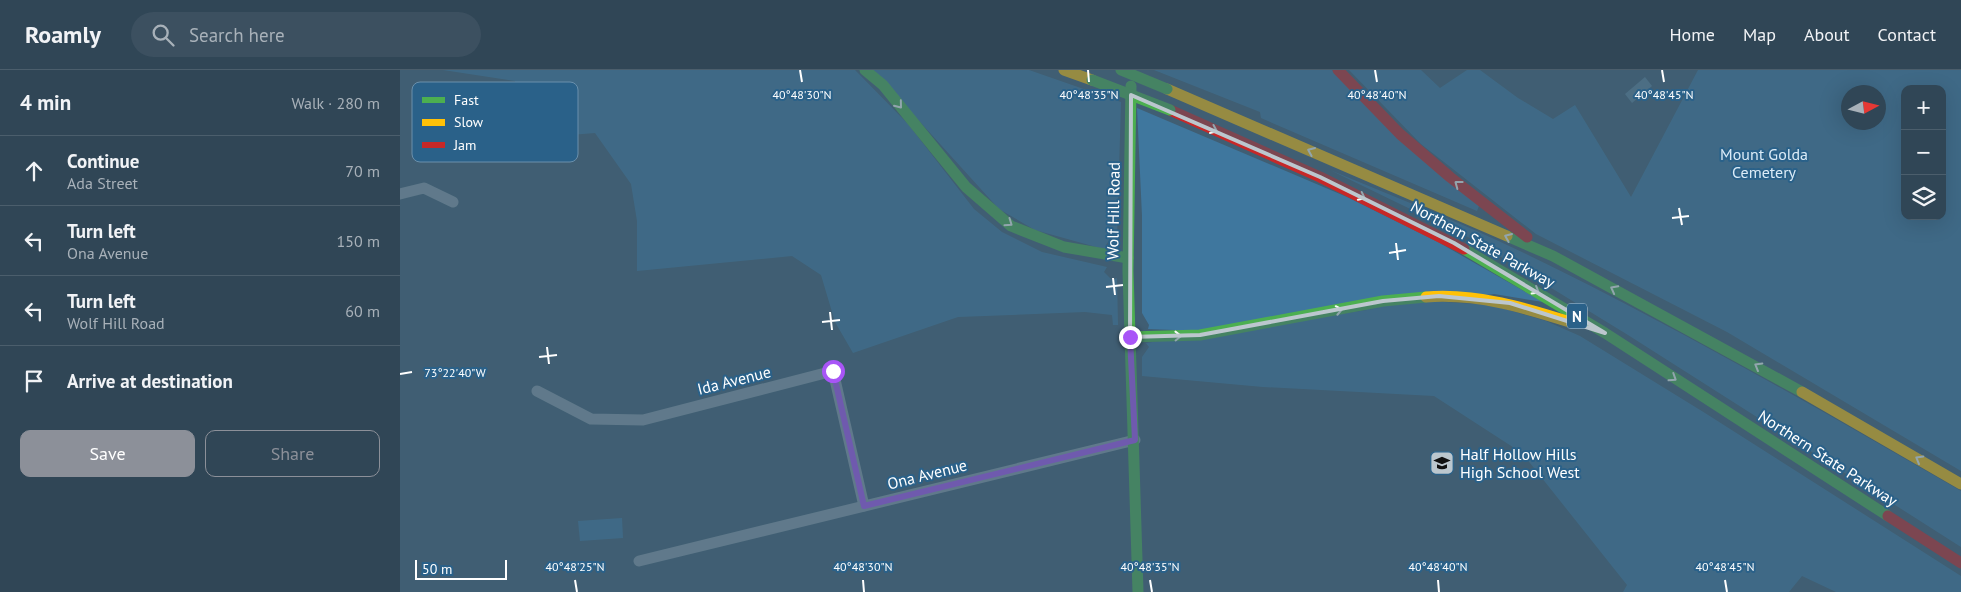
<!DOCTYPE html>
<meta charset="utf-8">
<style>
:root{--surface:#304656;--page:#3c5060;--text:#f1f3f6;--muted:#a8b1b9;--line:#4b5e6c;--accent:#8c9099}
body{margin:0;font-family:"PT Sans",sans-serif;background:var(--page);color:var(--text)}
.controls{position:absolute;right:15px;top:15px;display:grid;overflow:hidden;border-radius:10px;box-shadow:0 5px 20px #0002}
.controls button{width:45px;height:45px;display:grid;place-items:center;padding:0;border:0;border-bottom:1px solid var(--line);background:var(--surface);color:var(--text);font:25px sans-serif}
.compass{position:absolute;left:1441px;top:15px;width:45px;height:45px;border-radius:50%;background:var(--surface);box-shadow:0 5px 20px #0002;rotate:83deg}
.scale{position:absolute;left:15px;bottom:12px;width:92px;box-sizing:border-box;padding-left:5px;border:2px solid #fff;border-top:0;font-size:14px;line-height:18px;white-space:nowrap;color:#fff;-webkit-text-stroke:4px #2a6189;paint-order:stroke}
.stop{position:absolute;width:15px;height:15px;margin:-11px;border:4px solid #a855f7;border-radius:50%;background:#fff}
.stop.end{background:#a855f7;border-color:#fff;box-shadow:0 1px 5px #0008}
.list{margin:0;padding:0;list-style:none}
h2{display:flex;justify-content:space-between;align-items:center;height:65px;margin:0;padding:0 20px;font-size:21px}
h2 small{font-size:16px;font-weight:400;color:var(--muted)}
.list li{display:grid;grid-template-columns:32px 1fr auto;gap:15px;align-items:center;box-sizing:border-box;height:70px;padding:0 20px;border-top:1px solid var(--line)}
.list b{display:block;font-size:19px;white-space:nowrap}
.list p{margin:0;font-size:16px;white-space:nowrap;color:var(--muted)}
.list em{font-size:16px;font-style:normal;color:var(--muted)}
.actions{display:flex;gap:10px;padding:15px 20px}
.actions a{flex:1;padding:11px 0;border:1px solid var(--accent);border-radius:10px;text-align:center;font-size:18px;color:var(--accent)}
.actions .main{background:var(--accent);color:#fff}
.icon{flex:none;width:28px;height:28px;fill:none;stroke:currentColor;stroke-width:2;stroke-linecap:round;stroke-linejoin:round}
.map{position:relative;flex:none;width:1561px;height:522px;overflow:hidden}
header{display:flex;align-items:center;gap:30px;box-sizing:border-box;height:70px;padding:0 25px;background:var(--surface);border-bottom:1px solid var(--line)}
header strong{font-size:24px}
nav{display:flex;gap:28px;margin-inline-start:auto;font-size:18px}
.search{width:350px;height:45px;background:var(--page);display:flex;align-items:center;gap:12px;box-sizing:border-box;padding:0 18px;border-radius:28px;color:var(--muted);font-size:19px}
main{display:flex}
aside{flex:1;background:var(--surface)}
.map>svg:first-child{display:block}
.green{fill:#3f779e;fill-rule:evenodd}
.water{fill:#5c819a}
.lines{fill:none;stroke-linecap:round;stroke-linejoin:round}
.street{stroke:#879aa8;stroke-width:11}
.fast{stroke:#4caf50;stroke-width:11}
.slow{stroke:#ffc107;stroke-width:11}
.jam{stroke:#c62828;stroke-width:11}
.fast-bridge{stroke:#4caf50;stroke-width:11}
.oneway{stroke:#f6fbf6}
.route{stroke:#a855f7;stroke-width:6}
.marked{fill:none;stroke:#bcc7ce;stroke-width:4;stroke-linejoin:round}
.ticks{fill:none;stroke:#fff;stroke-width:2}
.labels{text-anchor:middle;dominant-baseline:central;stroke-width:4;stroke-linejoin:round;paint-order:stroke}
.shield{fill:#2a6189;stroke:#bfd0dc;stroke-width:1}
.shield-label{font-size:15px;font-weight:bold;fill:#fff}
.park-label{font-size:16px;fill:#dbebf7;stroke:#2a6189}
.street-label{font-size:16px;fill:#fff;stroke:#2a6189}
.poi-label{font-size:16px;fill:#fff;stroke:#2a6189;text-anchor:start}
.key{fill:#2a6189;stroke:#6a90ac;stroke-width:1}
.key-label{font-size:14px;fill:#fff}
.ticks-label{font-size:12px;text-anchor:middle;fill:#fff;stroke:#2a6189;stroke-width:4;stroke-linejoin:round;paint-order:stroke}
</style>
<header>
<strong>Roamly</strong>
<div class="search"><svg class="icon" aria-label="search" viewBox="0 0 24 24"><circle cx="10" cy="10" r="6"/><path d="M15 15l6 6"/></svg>Search here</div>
<nav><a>Home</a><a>Map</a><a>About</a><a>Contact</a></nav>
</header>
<main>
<aside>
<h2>4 min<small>Walk · 280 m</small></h2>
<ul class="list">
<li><svg class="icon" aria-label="ahead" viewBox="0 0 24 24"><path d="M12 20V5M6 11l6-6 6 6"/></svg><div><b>Continue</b><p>Ada Street</p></div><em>70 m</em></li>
<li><svg class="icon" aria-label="left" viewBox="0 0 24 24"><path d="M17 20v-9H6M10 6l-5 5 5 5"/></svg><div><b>Turn left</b><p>Ona Avenue</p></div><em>150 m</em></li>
<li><svg class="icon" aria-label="left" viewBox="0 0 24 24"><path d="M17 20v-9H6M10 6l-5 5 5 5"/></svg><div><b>Turn left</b><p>Wolf Hill Road</p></div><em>60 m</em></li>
<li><svg class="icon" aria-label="arrive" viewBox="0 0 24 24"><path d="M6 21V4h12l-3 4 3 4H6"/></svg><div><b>Arrive at destination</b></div></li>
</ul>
<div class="actions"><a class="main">Save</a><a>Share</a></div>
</aside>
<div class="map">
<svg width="1561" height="522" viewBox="0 0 1561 522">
<rect width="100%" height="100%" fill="#405e73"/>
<g class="green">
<polygon points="43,0 455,0 508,54 574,139 602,162 642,182 707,197 704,202 712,210 717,208 718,255 713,255 712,245 685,242 558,247 453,283 435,252 421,205 392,186 237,201 237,151 231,114 195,63 145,67 116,48 115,11"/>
<polygon points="473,0 629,0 721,32 717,168 712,166 706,175 707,180 635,160 599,139"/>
<polygon points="754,0 932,0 1079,136 1077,141 861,48 860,42"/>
<path d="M 949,0 L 1021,0 L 1040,18 L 1067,0 L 1080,0 L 1118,28 L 1153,49 L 1175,35 L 1231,127 L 1298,0 L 1561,0 L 1561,401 L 1327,262 L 1136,164 L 1021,74 ZM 1505,19 L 1542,19 L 1542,146 L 1505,146 ZM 1448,22 L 1478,22 L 1478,52 L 1448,52 Z"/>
<polygon points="737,38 947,127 1038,172 1143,232 1094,224 801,261 748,259 749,255 742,243 742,146"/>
<path d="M 930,100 C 994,127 1061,152 1124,183 C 1273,255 1417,338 1561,421 L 1561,477 L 1228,265 L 1070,168 Z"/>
<polygon points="1028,231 1091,235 1146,251 1180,266 1305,343 1561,506 1561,522 1436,522 1402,506 1389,522 1223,522 1227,515 1122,383 1034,326 863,317 742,306 742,287 749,277 746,273"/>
<polygon points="222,448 223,468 180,471 178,451"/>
</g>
<polygon class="water" points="1245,7 1252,16 1232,33 1225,24"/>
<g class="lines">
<g class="street">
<polyline points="0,124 24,118 53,132"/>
<polyline points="137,321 191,349 243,350 433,301 464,436"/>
<polyline points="239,491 735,370"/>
</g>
<g class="fast">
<polyline points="465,0 483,15 566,117 611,156 664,177 728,188"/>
<polyline points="731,16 728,201 738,522"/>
<polyline points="1107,166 1153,186 1402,322"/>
<polyline points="1064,179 1205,263 1488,446"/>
<polyline points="730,267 800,265 983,231 1026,227"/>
</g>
<g class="slow">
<polyline points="664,0 692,10"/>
<polyline points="767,19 1107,166"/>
<path d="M 1026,227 C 1077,223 1126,238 1173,253"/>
<polyline points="1402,322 1561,414"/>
</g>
<g class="jam">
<polyline points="938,0 1000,64 1050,107 1127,167"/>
<polyline points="770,40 920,107 1064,179"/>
<polyline points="1488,446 1561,493"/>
</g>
<g class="fast-bridge">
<polyline points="721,0 767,19"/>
<polyline points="692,10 770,40"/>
</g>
</g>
<defs><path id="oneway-chevron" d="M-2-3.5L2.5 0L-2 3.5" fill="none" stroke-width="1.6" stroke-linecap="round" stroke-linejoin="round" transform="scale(1.25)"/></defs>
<g class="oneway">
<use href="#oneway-chevron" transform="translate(499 35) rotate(51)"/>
<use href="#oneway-chevron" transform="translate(814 60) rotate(24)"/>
<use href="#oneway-chevron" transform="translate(911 81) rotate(-157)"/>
<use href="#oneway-chevron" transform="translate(1058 114) rotate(-143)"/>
<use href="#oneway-chevron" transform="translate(962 127) rotate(26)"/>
<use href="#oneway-chevron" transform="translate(609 153) rotate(35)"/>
<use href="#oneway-chevron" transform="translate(1108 167) rotate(-157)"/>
<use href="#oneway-chevron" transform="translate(1214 219) rotate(-152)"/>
<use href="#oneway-chevron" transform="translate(1136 221) rotate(31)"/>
<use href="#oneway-chevron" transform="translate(939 240) rotate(-11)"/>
<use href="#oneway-chevron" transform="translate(778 266) rotate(-1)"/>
<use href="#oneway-chevron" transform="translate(1358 296) rotate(-150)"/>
<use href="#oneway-chevron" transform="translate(1273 308) rotate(33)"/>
<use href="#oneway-chevron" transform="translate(1519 389) rotate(-150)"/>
</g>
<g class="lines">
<polyline class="route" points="433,301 464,436 735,370 730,267"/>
</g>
<path d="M0 0H1561V522H0ZM 731,25 L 920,107 L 1054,173 L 1205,263 L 1110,233 L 1039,226 L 983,231 L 800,265 L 730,267 Z" fill="#405e73" fill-opacity=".55" fill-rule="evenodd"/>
<path class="marked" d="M 731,25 L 920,107 L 1054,173 L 1205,263 L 1110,233 L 1039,226 L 983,231 L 800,265 L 730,267 Z"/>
<path class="ticks" d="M 400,0 L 402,12M 688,0 L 689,12M 975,0 L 977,12M 1262,0 L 1264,12M 1279,138 L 1282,155M 1272,148 L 1289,146M 996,173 L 998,190M 989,183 L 1006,180M 713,208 L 715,225M 706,217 L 723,215M 430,242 L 432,260M 422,252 L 440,250M 147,277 L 149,294M 139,287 L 157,285M 0,304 L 12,302M 175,510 L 177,522M 463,510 L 464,522M 750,510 L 752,522M 1038,510 L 1039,522M 1325,510 L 1327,522"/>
<defs>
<g id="school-square" transform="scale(1.25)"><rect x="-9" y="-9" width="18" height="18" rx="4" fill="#bcc7ce" stroke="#2a6189"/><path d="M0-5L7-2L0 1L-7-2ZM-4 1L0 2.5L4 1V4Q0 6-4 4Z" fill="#111"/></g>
</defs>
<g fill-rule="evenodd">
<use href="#school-square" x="1042" y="393"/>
</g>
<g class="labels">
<rect class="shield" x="1167" y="233.5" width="20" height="25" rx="4"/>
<g class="shield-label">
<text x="1177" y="246">N</text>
</g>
<g class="park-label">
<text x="1364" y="84">Mount Golda<tspan x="1364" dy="18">Cemetery</tspan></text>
</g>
<g class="street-label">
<text transform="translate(713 141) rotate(-89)">Wolf Hill Road</text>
<text transform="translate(1083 174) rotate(29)">Northern State Parkway</text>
<text transform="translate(334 310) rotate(-14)">Ida Avenue</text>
<text transform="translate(1428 388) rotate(33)">Northern State Parkway</text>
<text transform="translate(527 404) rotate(-14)">Ona Avenue</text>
</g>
<g class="poi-label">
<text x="1060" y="384">Half Hollow Hills<tspan x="1060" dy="18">High School West</tspan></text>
</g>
</g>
<rect x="12" y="12" width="166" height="80" rx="8" class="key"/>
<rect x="22" y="27" width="23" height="6" fill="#4caf50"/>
<rect x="22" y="49" width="23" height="7" fill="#ffc107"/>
<rect x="22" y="72" width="23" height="6" fill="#c62828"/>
<g class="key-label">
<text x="54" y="35">Fast</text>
<text x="54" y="57">Slow</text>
<text x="54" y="80">Jam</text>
</g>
<g class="ticks-label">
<text x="402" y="29">40°48'30"N</text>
<text x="689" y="29">40°48'35"N</text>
<text x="977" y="29">40°48'40"N</text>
<text x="1264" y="29">40°48'45"N</text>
<text x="55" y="307">73°22'40"W</text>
<text x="175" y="501">40°48'25"N</text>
<text x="463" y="501">40°48'30"N</text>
<text x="750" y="501">40°48'35"N</text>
<text x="1038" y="501">40°48'40"N</text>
<text x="1325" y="501">40°48'45"N</text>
</g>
</svg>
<div class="controls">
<button>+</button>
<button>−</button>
<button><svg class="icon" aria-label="layers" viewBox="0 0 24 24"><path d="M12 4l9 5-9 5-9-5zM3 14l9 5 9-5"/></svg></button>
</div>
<svg class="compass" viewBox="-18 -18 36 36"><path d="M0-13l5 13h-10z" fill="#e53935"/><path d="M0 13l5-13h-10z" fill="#a8b1b9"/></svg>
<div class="scale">50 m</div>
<div class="stop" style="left:433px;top:301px"></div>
<div class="stop end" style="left:730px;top:267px"></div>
</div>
</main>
